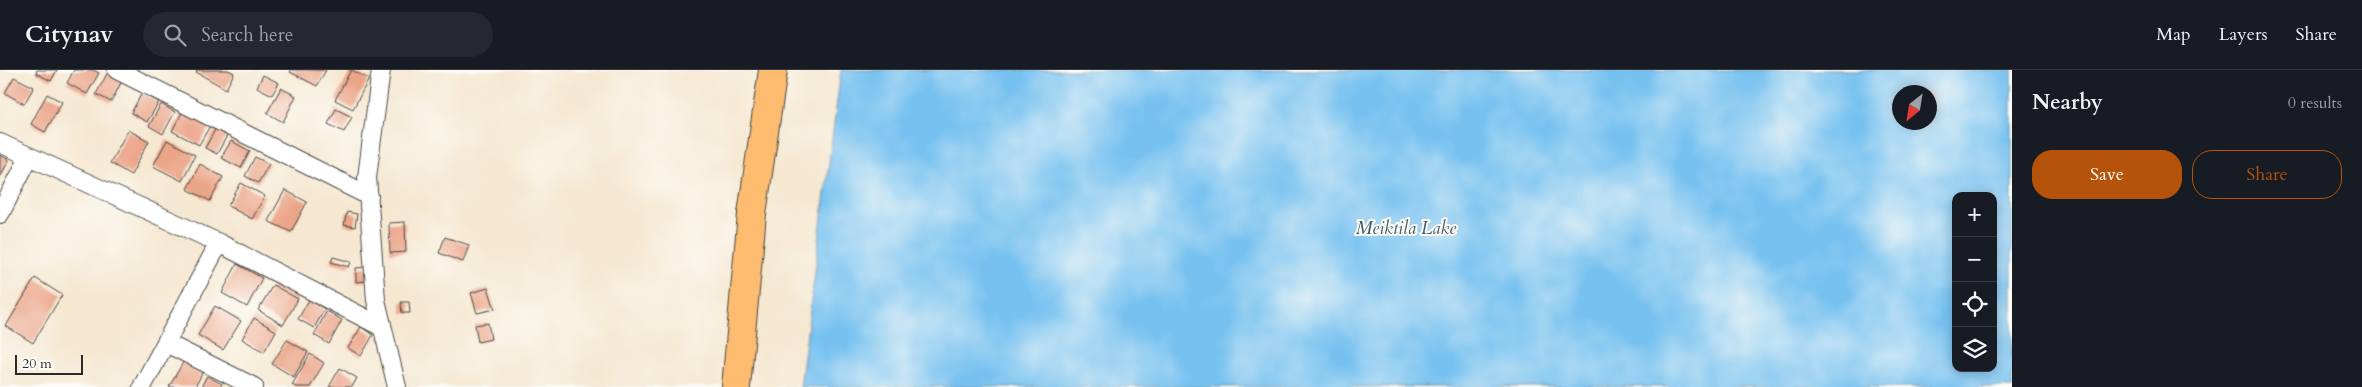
<!DOCTYPE html>
<meta charset="utf-8">
<style>
:root{--surface:#171b24;--page:#242831;--text:#f1f3f6;--muted:#9ea1a6;--line:#363941;--accent:#b45309}
body{margin:0;font-family:Cardo,serif;background:var(--page);color:var(--text)}
.controls{position:absolute;right:15px;bottom:15px;display:grid;overflow:hidden;border-radius:10px;box-shadow:0 2px 12px #0003}
.controls button{width:45px;height:45px;display:grid;place-items:center;padding:0;border:0;border-bottom:1px solid var(--line);background:var(--surface);color:var(--text);font:25px sans-serif}
.compass{position:absolute;left:1892px;top:15px;width:45px;height:45px;border-radius:50%;background:var(--surface);box-shadow:0 2px 12px #0003;rotate:210deg}
.scale{position:absolute;left:15px;bottom:12px;width:68px;box-sizing:border-box;padding-left:5px;border:2px solid #2b2b2b;border-top:0;font-size:14px;line-height:18px;white-space:nowrap;color:#2b2b2b;-webkit-text-stroke:4px #fdfcf7;paint-order:stroke}
.list{margin:0;padding:0;list-style:none}
h2{display:flex;justify-content:space-between;align-items:center;height:65px;margin:0;padding:0 20px;font-size:21px}
h2 small{font-size:16px;font-weight:400;color:var(--muted)}
.actions{display:flex;gap:10px;padding:15px 20px}
.actions a{flex:1;padding:11px 0;border:1px solid var(--accent);border-radius:20px;text-align:center;font-size:18px;color:var(--accent)}
.actions .main{background:var(--accent);color:#fff}
.icon{flex:none;width:28px;height:28px;fill:none;stroke:currentColor;stroke-width:2;stroke-linecap:round;stroke-linejoin:round}
.map{position:relative;flex:none;width:2012px;height:317px;overflow:hidden}
header{display:flex;align-items:center;gap:30px;box-sizing:border-box;height:70px;padding:0 25px;background:var(--surface);border-bottom:1px solid var(--line)}
header strong{font-size:24px}
nav{display:flex;gap:28px;margin-inline-start:auto;font-size:18px}
.search{width:350px;height:45px;background:var(--page);display:flex;align-items:center;gap:12px;box-sizing:border-box;padding:0 18px;border-radius:28px;color:var(--muted);font-size:19px}
main{display:flex}
aside{flex:1;background:var(--surface)}
.map>svg:first-child{display:block}
.water{fill:#76c1f0;stroke:#50768e;fill-rule:evenodd}
.building{fill:#eba589}
.lines{fill:none;stroke-linecap:round;stroke-linejoin:round}
.minor-casing{stroke:#494744;stroke-width:20}
.primary-casing{stroke:#494744;stroke-width:30}
.minor{stroke:#fff;stroke-width:18}
.primary{stroke:#fdbc6f;stroke-width:28}
.labels{text-anchor:middle;dominant-baseline:central;stroke-width:4;stroke-linejoin:round;paint-order:stroke}
.water-label{font-size:18px;font-style:italic;fill:#425866;stroke:#fdfcf7}
</style>
<header>
<strong>Citynav</strong>
<div class="search"><svg class="icon" aria-label="search" viewBox="0 0 24 24"><circle cx="10" cy="10" r="6"/><path d="M15 15l6 6"/></svg>Search here</div>
<nav><a>Map</a><a>Layers</a><a>Share</a></nav>
</header>
<main>
<div class="map">
<svg width="2012" height="317" viewBox="0 0 2012 317">
<rect width="100%" height="100%" fill="#fdfcf7"/>
<filter id="ink" filterUnits="userSpaceOnUse"><feTurbulence type="fractalNoise" baseFrequency=".02" numOctaves="2"/><feDisplacementMap in="SourceGraphic" scale="10" xChannelSelector="R" yChannelSelector="G"/><feConvolveMatrix kernelMatrix="1 2 1 2 8 2 1 2 1" color-interpolation-filters="sRGB"/></filter>
<filter id="wash" filterUnits="userSpaceOnUse"><feTurbulence type="fractalNoise" baseFrequency=".0096" numOctaves="4" result="noise"/><feDisplacementMap in="SourceGraphic" scale="20" xChannelSelector="R" yChannelSelector="G"/><feGaussianBlur stdDeviation="1.12" result="paint"/><feColorMatrix in="noise" values="0 0 0 0 0 0 0 0 0 0 0 0 0 0 0 0 0 1.4 0 .05"/><feComposite in="paint" operator="in"/></filter>
<g filter="url(#wash)">
<rect width="100%" height="100%" fill="#f5e7d0"/>
<path class="water" d="M 841,0 L 2012,0 L 2012,317 L 800,317 ZM 1900,22 L 1930,22 L 1930,52 L 1900,52 ZM 1956,126 L 1993,126 L 1993,298 L 1956,298 Z"/>
<g id="blocks">
<g class="building">
<polygon points="37,0 57,0 51,11 36,3"/>
<polygon points="74,0 93,0 99,3 87,24 67,13"/>
<polygon points="197,0 228,0 234,3 226,19 196,2"/>
<polygon points="291,0 326,0 317,16 290,2"/>
<polygon points="351,0 369,9 353,39 335,30"/>
<polygon points="108,2 123,9 111,32 96,24"/>
<polygon points="263,5 279,13 272,25 257,17"/>
<polygon points="14,7 34,17 24,34 5,23"/>
<polygon points="281,18 296,26 283,52 267,43"/>
<polygon points="142,23 159,32 147,52 131,43"/>
<polygon points="47,24 62,32 45,62 31,54"/>
<polygon points="161,34 175,42 163,64 149,56"/>
<polygon points="184,39 211,54 199,75 172,61"/>
<polygon points="336,39 352,47 344,62 328,54"/>
<polygon points="216,58 228,64 217,84 205,78"/>
<polygon points="128,60 149,71 131,105 110,93"/>
<polygon points="167,70 195,85 182,111 153,96"/>
<polygon points="231,71 250,81 241,98 221,88"/>
<polygon points="0,85 9,90 0,107"/>
<polygon points="255,87 269,94 258,113 245,106"/>
<polygon points="200,94 223,107 210,131 187,119"/>
<polygon points="241,113 265,126 252,149 228,136"/>
<polygon points="285,120 307,132 291,162 268,151"/>
<polygon points="347,142 357,144 355,157 344,155"/>
<polygon points="405,152 406,182 390,183 389,153"/>
<polygon points="445,167 469,175 463,192 439,183"/>
<polygon points="333,187 351,192 349,197 331,192"/>
<polygon points="237,194 262,208 247,237 222,223"/>
<polygon points="366,197 367,211 356,212 356,198"/>
<polygon points="35,208 62,225 33,273 6,256"/>
<polygon points="273,215 298,229 283,255 258,240"/>
<polygon points="488,218 495,239 477,243 471,223"/>
<polygon points="309,230 325,239 314,258 298,249"/>
<polygon points="401,232 409,232 410,243 402,243"/>
<polygon points="215,236 241,251 223,280 198,265"/>
<polygon points="327,241 342,250 329,274 314,265"/>
<polygon points="254,248 276,261 264,282 242,269"/>
<polygon points="488,253 491,269 478,272 475,255"/>
<polygon points="361,257 373,265 361,286 348,278"/>
<polygon points="287,270 308,282 294,307 272,294"/>
<polygon points="310,284 324,293 310,317 296,317 292,315"/>
<polygon points="185,289 204,300 195,317 169,317"/>
<polygon points="340,298 357,308 352,317 329,317"/>
<polygon points="207,306 222,314 220,317 201,317"/>
</g>
</g>
</g>
<g filter="url(#ink)">
<use href="#blocks" fill-opacity="0" stroke="#494744" stroke-width="1"/>
<g class="lines">
<g class="minor-casing">
<g id="minor">
<polyline points="117,0 369,126"/>
<polyline points="381,0 367,107 376,230 397,317"/>
<polyline points="0,73 219,173 382,257"/>
<polyline points="0,144 29,87"/>
<polyline points="166,273 254,317"/>
<polyline points="142,317 219,173"/>
</g>
</g>
<g class="primary-casing">
<polyline id="primary" points="736,317 752,144 773,0"/>
</g>
<use href="#minor" class="minor"/>
<use href="#primary" class="primary"/>
</g>
</g>
<g class="labels">
<g class="water-label">
<text x="1406" y="158">Meiktila Lake</text>
</g>
</g>
</svg>
<div class="controls">
<button>+</button>
<button>−</button>
<button><svg class="icon" aria-label="locate" viewBox="0 0 24 24"><circle cx="12" cy="12" r="6"/><path d="M12 2v4M12 18v4M2 12h4M18 12h4"/></svg></button>
<button><svg class="icon" aria-label="layers" viewBox="0 0 24 24"><path d="M12 4l9 5-9 5-9-5zM3 14l9 5 9-5"/></svg></button>
</div>
<svg class="compass" viewBox="-18 -18 36 36"><path d="M0-13l5 13h-10z" fill="#e53935"/><path d="M0 13l5-13h-10z" fill="#9ea1a6"/></svg>
<div class="scale">20 m</div>
</div>
<aside>
<h2>Nearby<small>0 results</small></h2>
<ul class="list">
</ul>
<div class="actions"><a class="main">Save</a><a>Share</a></div>
</aside>
</main>
